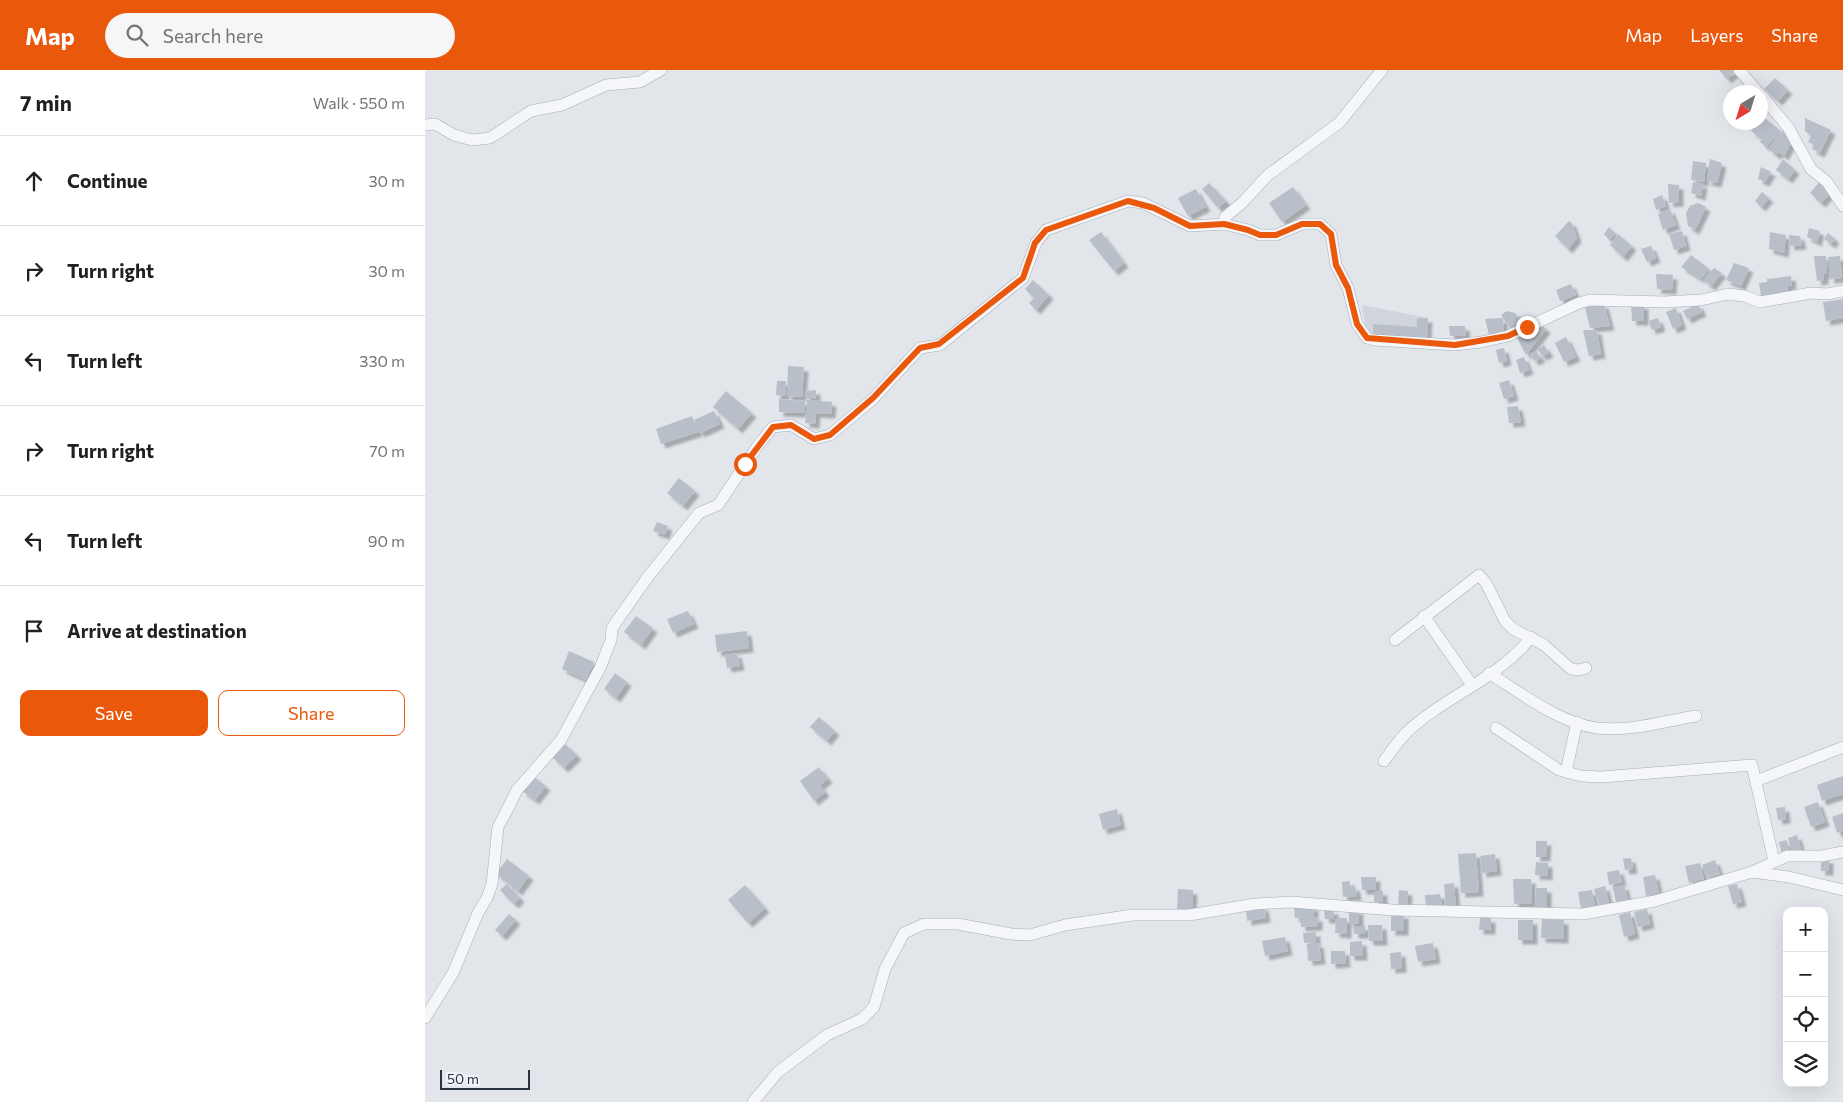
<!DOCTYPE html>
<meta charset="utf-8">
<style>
:root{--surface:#fff;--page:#f6f6f6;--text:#202124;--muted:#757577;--line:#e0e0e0;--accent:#ea580c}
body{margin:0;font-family:Commissioner,sans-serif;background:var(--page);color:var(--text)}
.controls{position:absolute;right:15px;bottom:15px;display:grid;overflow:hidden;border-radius:10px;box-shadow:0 5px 20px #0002}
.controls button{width:45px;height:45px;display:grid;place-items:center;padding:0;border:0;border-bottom:1px solid var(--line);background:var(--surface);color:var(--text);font:25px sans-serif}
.compass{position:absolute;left:1298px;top:15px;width:45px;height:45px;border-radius:50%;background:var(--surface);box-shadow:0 5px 20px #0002;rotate:218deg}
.scale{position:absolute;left:15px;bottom:12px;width:90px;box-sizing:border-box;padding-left:5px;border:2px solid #293443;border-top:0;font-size:14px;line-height:18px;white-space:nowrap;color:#293443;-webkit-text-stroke:4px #f1f4f8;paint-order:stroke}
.stop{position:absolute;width:15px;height:15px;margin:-11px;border:4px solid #ea580c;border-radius:50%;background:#fff}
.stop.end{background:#ea580c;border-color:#fff;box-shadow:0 1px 5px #0008}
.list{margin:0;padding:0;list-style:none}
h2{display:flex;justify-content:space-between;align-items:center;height:65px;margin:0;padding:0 20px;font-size:21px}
h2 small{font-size:16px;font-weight:400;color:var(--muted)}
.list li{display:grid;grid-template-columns:32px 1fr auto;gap:15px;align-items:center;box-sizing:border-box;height:90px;padding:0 20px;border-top:1px solid var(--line)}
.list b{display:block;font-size:19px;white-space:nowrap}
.list em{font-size:16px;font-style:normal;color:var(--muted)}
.actions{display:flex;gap:10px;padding:15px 20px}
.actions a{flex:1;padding:11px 0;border:1px solid var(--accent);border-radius:10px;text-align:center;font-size:18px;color:var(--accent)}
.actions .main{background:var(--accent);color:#fff}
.icon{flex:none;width:28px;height:28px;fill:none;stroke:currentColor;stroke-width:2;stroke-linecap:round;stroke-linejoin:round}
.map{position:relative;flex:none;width:1418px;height:1032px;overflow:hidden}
header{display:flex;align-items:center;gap:30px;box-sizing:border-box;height:70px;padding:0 25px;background:var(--accent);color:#fff}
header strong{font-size:24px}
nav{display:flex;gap:28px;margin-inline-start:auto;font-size:18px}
.search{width:350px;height:45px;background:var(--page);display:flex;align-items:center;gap:12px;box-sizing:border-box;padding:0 18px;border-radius:28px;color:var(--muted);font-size:19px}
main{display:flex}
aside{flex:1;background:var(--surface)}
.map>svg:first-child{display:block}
.built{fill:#d0d5dd}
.building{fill:#b9bfc8;filter:url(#shadow)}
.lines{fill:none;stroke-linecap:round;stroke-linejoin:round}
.minor-casing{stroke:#a7adb5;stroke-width:12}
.minor{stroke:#f5f6f9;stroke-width:11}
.route{stroke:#ea580c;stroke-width:6}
</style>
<header>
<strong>Map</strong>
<div class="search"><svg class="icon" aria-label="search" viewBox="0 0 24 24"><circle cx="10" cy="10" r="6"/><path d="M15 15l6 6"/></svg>Search here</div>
<nav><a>Map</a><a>Layers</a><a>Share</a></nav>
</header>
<main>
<aside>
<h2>7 min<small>Walk · 550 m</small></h2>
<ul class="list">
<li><svg class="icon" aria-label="ahead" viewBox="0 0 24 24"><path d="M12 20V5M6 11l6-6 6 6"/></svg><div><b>Continue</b></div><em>30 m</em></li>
<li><svg class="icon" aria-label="right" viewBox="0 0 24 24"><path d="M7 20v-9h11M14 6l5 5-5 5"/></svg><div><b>Turn right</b></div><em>30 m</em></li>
<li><svg class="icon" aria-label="left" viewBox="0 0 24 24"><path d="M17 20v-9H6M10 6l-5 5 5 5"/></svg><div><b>Turn left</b></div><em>330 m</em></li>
<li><svg class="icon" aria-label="right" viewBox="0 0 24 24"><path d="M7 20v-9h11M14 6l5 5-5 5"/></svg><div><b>Turn right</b></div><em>70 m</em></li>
<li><svg class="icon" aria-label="left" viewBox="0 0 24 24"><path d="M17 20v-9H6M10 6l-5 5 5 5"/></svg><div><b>Turn left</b></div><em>90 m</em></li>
<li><svg class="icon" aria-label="arrive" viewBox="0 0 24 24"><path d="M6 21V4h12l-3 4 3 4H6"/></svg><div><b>Arrive at destination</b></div></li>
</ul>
<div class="actions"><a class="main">Save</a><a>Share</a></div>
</aside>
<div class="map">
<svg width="1418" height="1032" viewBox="0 0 1418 1032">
<defs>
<filter id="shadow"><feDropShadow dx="4.5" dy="4.5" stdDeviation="1" flood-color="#0004"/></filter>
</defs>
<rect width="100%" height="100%" fill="#e2e6eb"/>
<polygon class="built" points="937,235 1003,248 1002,268 942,265"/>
<g class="building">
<polygon points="1294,0 1308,0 1310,2 1302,9"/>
<polygon points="1350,8 1363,20 1353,31 1339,19"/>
<polygon points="1337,46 1356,61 1341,77 1335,72 1337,69 1326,61 1332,52 1336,52"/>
<polygon points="1380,48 1406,60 1395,83 1387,79 1389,75 1383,72 1386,66 1380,61"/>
<polygon points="1357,61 1368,70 1359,86 1354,82 1351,85 1343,79"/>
<polygon points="1285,89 1297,93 1292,113 1282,111"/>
<polygon points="1358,89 1370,100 1363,109 1351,100"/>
<polygon points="1268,91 1281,93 1279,112 1266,110"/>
<polygon points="1336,97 1346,102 1340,112 1333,109"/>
<polygon points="1396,110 1407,121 1396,133 1385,123"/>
<polygon points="1268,112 1278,114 1276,126 1266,123"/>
<polygon points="784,113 801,131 793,138 777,119"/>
<polygon points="1243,114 1254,115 1254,132 1244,133"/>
<polygon points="868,117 881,135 857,152 844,133"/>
<polygon points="771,119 781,137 763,146 753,128"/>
<polygon points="1337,122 1344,128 1336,137 1330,131"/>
<polygon points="1237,125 1241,136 1231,140 1228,129"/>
<polygon points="1273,133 1281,137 1270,160 1263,156 1261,143 1265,136"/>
<polygon points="1245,139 1251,155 1238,160 1233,144"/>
<polygon points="1144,151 1147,153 1152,168 1143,179 1130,166"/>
<polygon points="1184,157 1190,163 1184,170 1179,164"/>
<polygon points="1384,158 1395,161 1392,172 1382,167"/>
<polygon points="1257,161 1261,176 1249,180 1244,164"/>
<polygon points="676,162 699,193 689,201 664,170"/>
<polygon points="1345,162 1361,165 1359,183 1344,179"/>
<polygon points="1403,163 1410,169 1406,174 1399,169"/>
<polygon points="1193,164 1207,176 1198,187 1185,175"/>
<polygon points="1364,165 1375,166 1377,175 1365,176"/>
<polygon points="1226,176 1231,188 1222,192 1216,179"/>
<polygon points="1266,185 1284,199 1276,209 1256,197"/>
<polygon points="1389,186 1401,186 1402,204 1399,204 1399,210 1392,211"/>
<polygon points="1415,186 1417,208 1405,209 1403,187"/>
<polygon points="1309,193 1324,198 1316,216 1301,210"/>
<polygon points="1289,198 1297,203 1286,216 1278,210"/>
<polygon points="1231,204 1248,205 1247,220 1232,219"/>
<polygon points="1366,206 1367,215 1362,216 1363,222 1336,226 1334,213 1342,212 1342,209"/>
<polygon points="608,210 624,225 611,240 604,233 609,228 600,219"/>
<polygon points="1146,214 1151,225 1135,231 1131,220"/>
<polygon points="1418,229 1418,248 1401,251 1398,232"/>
<polygon points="1206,233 1219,235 1219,251 1207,251"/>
<polygon points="1179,234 1185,256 1165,258 1160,237"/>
<polygon points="1273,234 1277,242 1262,249 1258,241"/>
<polygon points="1251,238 1257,255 1248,259 1241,242"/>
<polygon points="1082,241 1090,243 1097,252 1086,260 1078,248 1079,263 1064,265 1060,249 1078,248 1076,245"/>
<polygon points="992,248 1003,248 1002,268 948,265 948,254 992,257"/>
<polygon points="1233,248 1236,257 1227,260 1223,251"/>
<polygon points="1116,254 1121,259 1101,285 1091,266"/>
<polygon points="1024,256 1040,256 1041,265 1025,266"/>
<polygon points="1158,260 1172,260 1176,284 1164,286"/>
<polygon points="1141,267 1151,287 1139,292 1130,273"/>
<polygon points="1119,275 1124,283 1117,286 1112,279"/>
<polygon points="1079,278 1082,291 1074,293 1071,280"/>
<polygon points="1111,281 1116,288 1109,291 1105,284"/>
<polygon points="1099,287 1104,300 1095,303 1091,290"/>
<polygon points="363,296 379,297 377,327 362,326"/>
<polygon points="1084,310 1089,326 1079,329 1074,313"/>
<polygon points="352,311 361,311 360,326 351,325"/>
<polygon points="391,320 391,329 381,329 380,321"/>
<polygon points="301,321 327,343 313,359 288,337"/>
<polygon points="354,329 380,331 379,343 354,342"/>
<polygon points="382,330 407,332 406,344 391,343 390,354 380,353"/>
<polygon points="1093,336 1096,352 1084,353 1082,337"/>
<polygon points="289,341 295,354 275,363 269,350"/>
<polygon points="267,346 273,362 236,374 231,359"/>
<polygon points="254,408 270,421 258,436 242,423"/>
<polygon points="232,452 243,456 240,465 228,461"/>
<polygon points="263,541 269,554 248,563 242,549"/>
<polygon points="211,546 228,558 216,575 199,562"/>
<polygon points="322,561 324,578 292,582 290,565"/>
<polygon points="144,581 169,592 161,610 137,599"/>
<polygon points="312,583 315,596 302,598 300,585"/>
<polygon points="190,603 202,612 191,628 179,619"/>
<polygon points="394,647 410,661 402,671 385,657"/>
<polygon points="140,674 152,685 139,698 127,687"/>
<polygon points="394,697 403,709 395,715 400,722 389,731 375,711"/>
<polygon points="108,706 121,716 110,730 97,721"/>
<polygon points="1418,706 1418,724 1397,731 1392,715"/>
<polygon points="1393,732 1400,752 1386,757 1379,737"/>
<polygon points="1360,737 1361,749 1353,750 1351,738"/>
<polygon points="692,739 696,755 678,760 674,744"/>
<polygon points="1418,743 1418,760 1412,763 1407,747"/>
<polygon points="1372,765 1377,783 1368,786 1363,768"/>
<polygon points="1362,770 1365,784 1357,785 1354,772"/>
<polygon points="1111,771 1122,771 1121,787 1111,787"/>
<polygon points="1051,783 1054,822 1036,823 1033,784"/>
<polygon points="1070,784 1072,801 1057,803 1055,786"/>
<polygon points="1206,788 1208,799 1200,800 1198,789"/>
<polygon points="82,789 104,806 93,821 71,804"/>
<rect x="1396" y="789" width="8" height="12"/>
<polygon points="1290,790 1295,804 1282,808 1277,795"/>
<polygon points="1111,792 1123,793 1123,806 1110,805"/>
<polygon points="1275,793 1279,809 1264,813 1260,796"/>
<polygon points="1194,800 1197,812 1184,815 1182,802"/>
<polygon points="1230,805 1234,824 1221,826 1218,807"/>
<polygon points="936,807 951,807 951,820 937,820"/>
<polygon points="1088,809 1106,809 1107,833 1089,834"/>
<polygon points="925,811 925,816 929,816 931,819 932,826 918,827 917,812"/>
<polygon points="1029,813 1031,839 1021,840 1019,814"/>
<polygon points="82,814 95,828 89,834 75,820"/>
<polygon points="1312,814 1317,832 1308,834 1303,816"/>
<polygon points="320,815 340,838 323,853 303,830"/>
<polygon points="1199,815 1203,830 1191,832 1188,818"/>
<polygon points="1180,816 1184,833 1174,835 1169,819"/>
<polygon points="1111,818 1122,818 1122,837 1110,837"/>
<polygon points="753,819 768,820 767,839 752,839"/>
<polygon points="974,820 983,821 982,836 973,836"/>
<polygon points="1167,820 1170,837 1156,839 1153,822"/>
<rect x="949" y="821" width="9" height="11"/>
<polygon points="1015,824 1017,836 1001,837 1000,825"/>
<polygon points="839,836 841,848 822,851 821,839"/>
<polygon points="889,836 889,846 870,848 869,838"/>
<polygon points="1222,839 1225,854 1213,857 1209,842"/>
<polygon points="899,840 909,840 909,849 900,849"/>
<rect x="924" y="840" width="10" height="14"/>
<polygon points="1205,842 1210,864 1199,867 1194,845"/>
<polygon points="84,844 91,850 77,866 70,860"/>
<rect x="966" y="844" width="13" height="17"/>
<polygon points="893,847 893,856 876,857 876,848"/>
<polygon points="911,848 922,848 922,864 910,863"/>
<polygon points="1055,848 1066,848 1066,860 1054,860"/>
<polygon points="1117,849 1139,850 1139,869 1116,868"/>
<rect x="1093" y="850" width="15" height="20"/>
<polygon points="943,855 957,855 958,871 944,871"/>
<rect x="929" y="856" width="11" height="8"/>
<polygon points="891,862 891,872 879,873 878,863"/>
<polygon points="860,867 863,881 840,886 837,871"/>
<polygon points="937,871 938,886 925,886 925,872"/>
<polygon points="894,873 896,890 883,891 882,874"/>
<polygon points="1008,873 1011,889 993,892 990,876"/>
<polygon points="906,881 920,881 921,893 906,894"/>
<polygon points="976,882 977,898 966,899 965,883"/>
</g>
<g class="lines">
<g class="minor-casing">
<g id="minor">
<polyline points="1314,0 1333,22"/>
<polyline points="1336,25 1363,57 1386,99 1402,112 1418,136"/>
<polyline points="0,55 10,54 29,65 47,70 65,68 106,41 137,35 181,15 215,12 236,0"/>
<polyline points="799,154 800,147 817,133 843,105 914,53 957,0"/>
<polyline points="999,546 1047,615"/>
<polyline points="970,570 1054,505 1061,513 1080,551 1088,559 1119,575 1146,599 1154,600 1161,598"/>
<path d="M 1064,603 C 1096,623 1134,653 1172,658 C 1204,662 1240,651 1271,646"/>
<polyline points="1071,658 1134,700 1156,706 1176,707 1327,695 1349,791"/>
<path d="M 959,691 C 966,682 973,671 981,663 C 1018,627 1074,609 1106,567"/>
<polyline points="1141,702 1152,652"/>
<polyline points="1331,711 1418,677"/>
<polyline points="1327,802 1362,786 1397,786 1418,782"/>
<polyline points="0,948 28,903 53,843 62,828 67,814 73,757 80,744 92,720 136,670 175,598 186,570 187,558 222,508 274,443 293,435 334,374 348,357 366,355 389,369 405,365 448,329 495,278 515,275 598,208 611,173 621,160 703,131 718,133 765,156 799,154 823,160 835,165 851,165 877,154 895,154 906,164 911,195 923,218 932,254 942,268 949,270 1030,275 1056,272 1083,266 1154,233 1165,230 1239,232 1276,230 1303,224 1319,226 1335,232 1386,223 1402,224 1418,221"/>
<polyline points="328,1032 353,1002 402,965 437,949 449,937 460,899 479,863 499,854 533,854 586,864 605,865 640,855 708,845 764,845 830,834 866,832 968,840 1158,844 1230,831 1327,802 1364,807 1418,820"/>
</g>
</g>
<use href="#minor" class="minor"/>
</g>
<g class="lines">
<polyline class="route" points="320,394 348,357 366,355 389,369 405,365 448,328 495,278 514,274 598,208 610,173 621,160 703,131 729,138 765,156 799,154 823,160 835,165 851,165 877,154 895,154 906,164 911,195 923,218 932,254 942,268 1030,275 1083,266 1102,257"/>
</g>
</svg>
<div class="controls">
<button>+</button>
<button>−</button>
<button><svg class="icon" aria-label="locate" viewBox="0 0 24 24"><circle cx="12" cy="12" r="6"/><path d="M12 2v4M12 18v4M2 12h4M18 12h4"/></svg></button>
<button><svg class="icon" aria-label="layers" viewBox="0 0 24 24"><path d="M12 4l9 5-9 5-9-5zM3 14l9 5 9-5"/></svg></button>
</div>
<svg class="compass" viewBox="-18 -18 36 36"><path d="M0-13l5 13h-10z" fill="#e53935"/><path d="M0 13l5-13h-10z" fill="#757577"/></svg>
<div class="scale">50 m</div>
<div class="stop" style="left:320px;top:394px"></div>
<div class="stop end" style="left:1102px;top:257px"></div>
</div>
</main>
